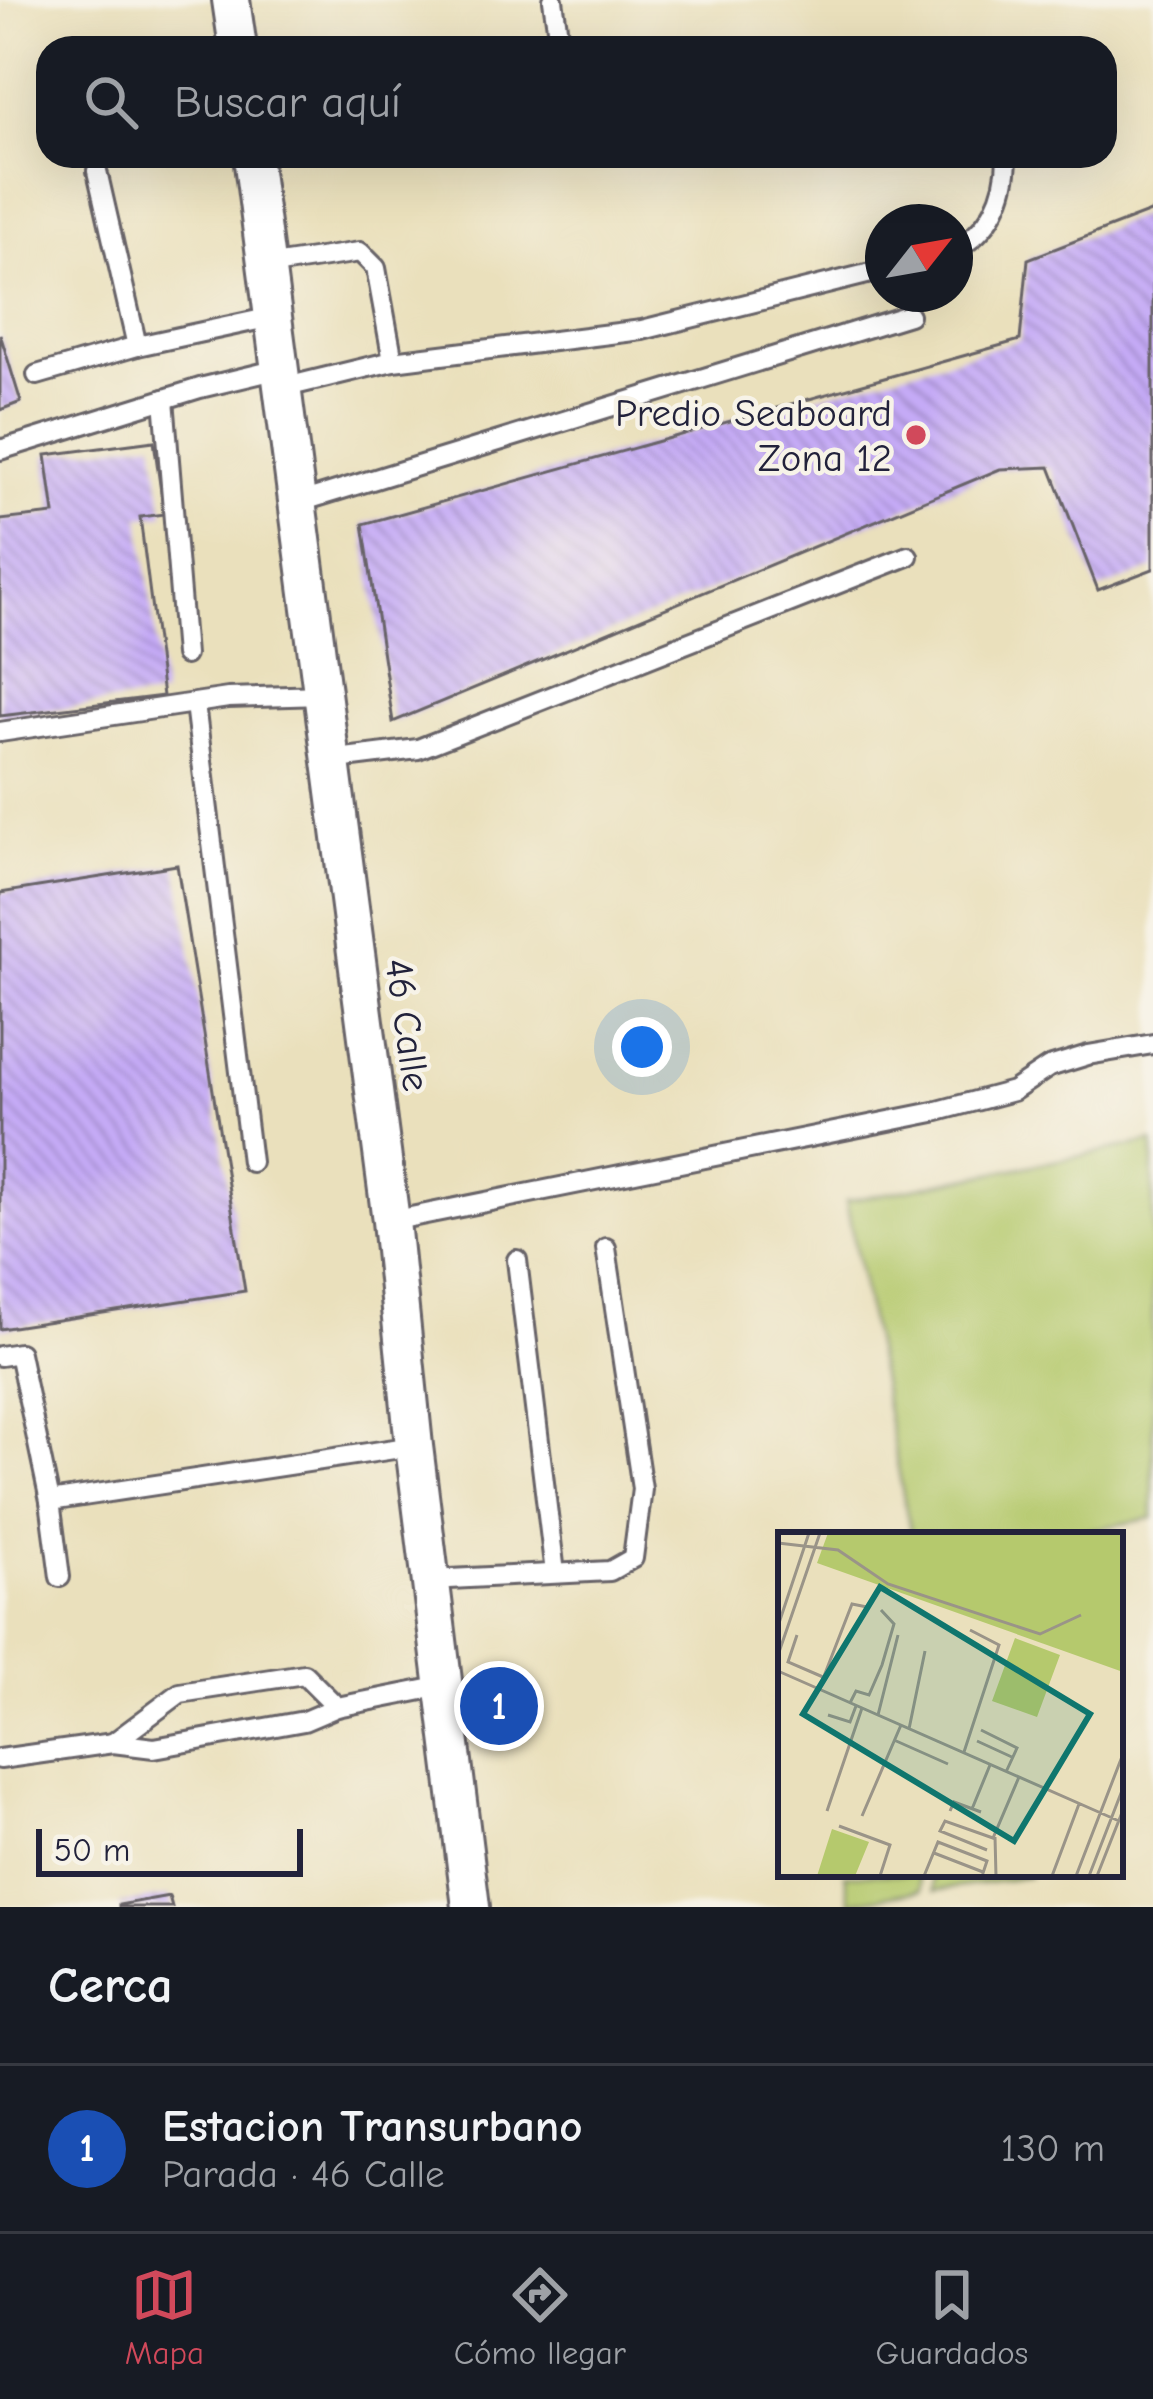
<!DOCTYPE html>
<html lang="es">
<meta charset="utf-8">
<style>
:root{--surface:#171b24;--page:#20242c;--text:#f1f3f6;--muted:#9ea1a6;--line:#363941;--accent:#d1495b}
body{margin:0;font-family:"Comic Neue",sans-serif;background:var(--page);color:var(--text)}
.compass{position:absolute;left:865px;top:204px;width:108px;height:108px;border-radius:50%;background:var(--surface);box-shadow:0 12px 48px #0002;rotate:59deg}
.scale{position:absolute;left:36px;bottom:30px;width:267px;box-sizing:border-box;padding-left:12px;border:6px solid #22223b;border-top:0;font-size:33px;line-height:42px;white-space:nowrap;color:#22223b;-webkit-text-stroke:9px #f7f3e8;paint-order:stroke}
.you{position:absolute;left:642px;top:1047px;width:42px;height:42px;margin:-30px;border:9px solid #fff;border-radius:50%;background:#1a73e8;box-shadow:0 0 0 18px #1a73e833}
.badge{display:grid;place-items:center;width:78px;height:78px;border-radius:50%;background:var(--accent);color:#fff;font-size:39px;font-weight:700}
.pin{position:absolute;translate:-50% -50%;border:6px solid #fff;box-shadow:0 3px 12px #0006}
.list{margin:0;padding:0;list-style:none}
h2{display:flex;justify-content:space-between;align-items:center;height:156px;margin:0;padding:0 48px;font-size:51px}
h2 small{font-size:39px;font-weight:400;color:var(--muted)}
.list li{display:grid;grid-template-columns:78px 1fr auto;gap:36px;align-items:center;box-sizing:border-box;height:168px;padding:0 48px;border-top:3px solid var(--line)}
.list b{display:block;font-size:45px;white-space:nowrap}
.list p{margin:0;font-size:39px;white-space:nowrap;color:var(--muted)}
.list em{font-size:39px;font-style:normal;color:var(--muted)}
.icon{flex:none;width:66px;height:66px;fill:none;stroke:currentColor;stroke-width:2;stroke-linecap:round;stroke-linejoin:round}
.map{position:relative;flex:none;width:1153px;height:1907px;overflow:hidden}
.search{position:absolute;background:var(--surface);box-shadow:0 12px 48px #0002;left:36px;right:36px;top:36px;height:132px;display:flex;align-items:center;gap:30px;box-sizing:border-box;padding:0 42px;border-radius:36px;color:var(--muted);font-size:45px}
.sheet{height:324px;background:var(--surface)}
nav{display:flex;justify-content:space-around;align-items:center;box-sizing:border-box;height:168px;border-top:3px solid var(--line);background:var(--surface);font-size:33px;color:var(--muted)}
nav a{display:grid;justify-items:center;gap:6px}
nav .on{color:var(--accent)}
.map>svg:first-child{display:block}
.grass{fill:#b5c96d;stroke:#6c7654;stroke-width:3}
.building{fill:url(#building-back-hatch)}
.lines{fill:none;stroke-linecap:round;stroke-linejoin:round}
.lane-casing{stroke:#686468;stroke-width:24}
.street-casing{stroke:#686468;stroke-width:42}
.lane{stroke:#fff;stroke-width:18}
.street{stroke:#fff;stroke-width:36}
.poi-dot{fill:#d1495b;stroke:#f7f3e8;stroke-width:4.5}
.labels{text-anchor:middle;dominant-baseline:central;stroke-width:9;stroke-linejoin:round;paint-order:stroke}
.poi-label{font-size:39px;fill:#22223b;stroke:#f7f3e8;text-anchor:end}
.street-label{font-size:39px;fill:#22223b;stroke:#f7f3e8}
.inset-road{fill:none;stroke:#9a9488;stroke-width:3}
.view{fill:#0f766e;fill-opacity:0.15;stroke:#0f766e;stroke-width:6}
.inset-edge{fill:none;stroke:#22223b;stroke-width:6}
</style>
<div class="map">
<svg width="1153" height="1907" viewBox="0 0 1153 1907">
<defs>
<pattern id="building-back-hatch" width="6" height="6" patternUnits="userSpaceOnUse" patternTransform="scale(3)"><rect width="6" height="6" fill="#c5aaf6"/><path d="M-1 5l2 2M0 0l6 6M5-1l2 2" fill="none" stroke="#a08ac8"/></pattern>
</defs>
<rect width="100%" height="100%" fill="#f7f3e8"/>
<filter id="ink" filterUnits="userSpaceOnUse"><feTurbulence type="fractalNoise" baseFrequency=".00833" numOctaves="2"/><feDisplacementMap in="SourceGraphic" scale="24" xChannelSelector="R" yChannelSelector="G"/><feConvolveMatrix kernelMatrix="1 2 1 2 8 2 1 2 1" color-interpolation-filters="sRGB"/></filter>
<filter id="wash" filterUnits="userSpaceOnUse"><feTurbulence type="fractalNoise" baseFrequency=".004" numOctaves="4" result="noise"/><feDisplacementMap in="SourceGraphic" scale="48" xChannelSelector="R" yChannelSelector="G"/><feGaussianBlur stdDeviation="2.7" result="paint"/><feColorMatrix in="noise" values="0 0 0 0 0 0 0 0 0 0 0 0 0 0 0 0 0 1.4 0 .05"/><feComposite in="paint" operator="in"/></filter>
<g filter="url(#wash)">
<rect width="100%" height="100%" fill="#eae0bc"/>
<g class="grass">
<polygon points="1153,1142 1153,1518 1063,1535 911,1535 846,1201"/>
<polygon points="845,1874 918,1874 921,1890 850,1902"/>
<polygon points="932,1874 1027,1874 1028,1877 934,1891"/>
</g>
<g id="blocks">
<g class="building">
<polygon points="1153,211 1153,569 1098,590 1050,467 1000,469 393,722 363,524 1020,340 1028,259"/>
<polygon points="0,334 21,402 0,410"/>
<polygon points="154,441 164,514 140,517 163,696 0,716 0,520 54,514 46,455"/>
<polygon points="177,865 245,1291 0,1329 0,893"/>
<polygon points="169,1896 172,1907 119,1907 119,1905"/>
</g>
</g>
</g>
<g filter="url(#ink)">
<use href="#blocks" fill-opacity="0" stroke="#686468" stroke-width="3"/>
<g class="lines">
<g class="lane-casing">
<g id="lane">
<polyline points="553,0 560,48"/>
<polyline points="97,171 137,346 272,317"/>
<path d="M 955,249 C 990,232 1007,194 1007,156"/>
<polyline points="266,266 360,252 376,268 393,361 642,330 883,270"/>
<polyline points="37,375 137,346"/>
<polyline points="282,388 393,361"/>
<polyline points="164,399 185,655"/>
<polyline points="0,450 200,388 279,369"/>
<polyline points="297,503 909,315"/>
<polyline points="195,704 251,1162"/>
<polyline points="0,732 228,698 322,695"/>
<polyline points="329,760 418,749 908,556"/>
<polyline points="391,1221 934,1112 1013,1091 1049,1067 1088,1055 1153,1044"/>
<polyline points="517,1260 555,1573"/>
<polyline points="0,1356 19,1353 50,1501 60,1577"/>
<polyline points="50,1501 414,1446"/>
<polyline points="430,1580 610,1571 633,1558 642,1489 606,1248"/>
<polyline points="113,1743 180,1693 304,1674 337,1707"/>
<polyline points="0,1759 113,1743 154,1748 304,1721 337,1707 443,1686"/>
</g>
</g>
<g class="street-casing">
<g id="street">
<polyline points="231,0 238,48"/>
<polyline points="252,156 391,1221 414,1446 471,1907"/>
</g>
</g>
<use href="#lane" class="lane"/>
<use href="#street" class="street"/>
</g>
</g>
<circle class="poi-dot" cx="916" cy="435" r="12"/>
<g class="labels">
<g class="poi-label">
<text x="892" y="413">Predio Seaboard<tspan x="892" dy="45">Zona 12</tspan></text>
</g>
<g class="street-label">
<text transform="translate(407 1025) rotate(82)">46 Calle</text>
</g>
</g>
<g transform="translate(778 1532)">
<rect width="345" height="345" fill="#eae0bc"/>
<path d="M 237,106 L 282,123 L 259,185 L 214,169 ZM 54,297 L 91,310 L 77,344 L 39,344 Z" fill="#b5c96d"/>
<path d="M 50,1 L 345,1 L 345,140 L 39,31 Z" fill="#b5c96d"/>
<path class="inset-road" d="M 0,11 L 60,18 L 110,52 L 262,102 L 303,83M 0,94 L 31,1M 19,103 L 10,130 L 45,145M 0,123 L 42,1M 0,139 L 341,289M 41,157 L 74,72 L 89,75M 72,171 L 78,159 L 91,163 L 104,133 L 116,92 L 103,78M 50,183 L 72,190 L 78,174M 100,183 L 120,103M 131,197 L 147,119M 203,198 L 239,216 L 228,240M 116,208 L 170,232M 199,209 L 236,226M 186,220 L 221,113 L 192,98M 194,277 L 212,233M 49,279 L 84,176M 172,279 L 176,270 L 203,280M 84,284 L 123,193M 61,294 L 112,313 L 102,344M 217,305 L 218,344M 209,318 L 162,299 L 167,289 L 215,306 L 241,245M 156,321 L 205,340M 146,344 L 160,310 L 209,329 L 204,344M 274,344 L 301,272M 298,344 L 345,222M 311,344 L 345,256M 319,344 L 345,278"/>
<path class="view" d="M 102,55 L 312,182 L 236,309 L 25,182 Z"/>
<rect width="345" height="345" class="inset-edge"/>
</g>
</svg>
<svg class="compass" viewBox="-18 -18 36 36"><path d="M0-13l5 13h-10z" fill="#e53935"/><path d="M0 13l5-13h-10z" fill="#9ea1a6"/></svg>
<div class="scale">50 m</div>
<div class="you"></div>
<div class="pin badge" style="left:499px;top:1706px;background:#1a4fb4">1</div>
<div class="search"><svg class="icon" aria-label="search" viewBox="0 0 24 24"><circle cx="10" cy="10" r="6"/><path d="M15 15l6 6"/></svg>Buscar aquí</div>
</div>
<section class="sheet">
<h2>Cerca<small></small></h2>
<ul class="list">
<li><span class="badge" style="background:#1a4fb4">1</span><div><b>Estacion Transurbano</b><p>Parada · 46 Calle</p></div><em>130 m</em></li>
</ul>
</section>
<nav>
<a class="on"><svg class="icon" aria-label="map" viewBox="0 0 24 24"><path d="M3 6l6-2 6 2 6-2v14l-6 2-6-2-6 2zM9 4v14M15 6v14"/></svg>Mapa</a>
<a><svg class="icon" aria-label="directions" viewBox="0 0 24 24"><path d="M12 3l9 9-9 9-9-9zM9 14v-3h6M13 9l2 2-2 2"/></svg>Cómo llegar</a>
<a><svg class="icon" aria-label="saved" viewBox="0 0 24 24"><path d="M7 4h10v16l-5-4-5 4z"/></svg>Guardados</a>
</nav>
